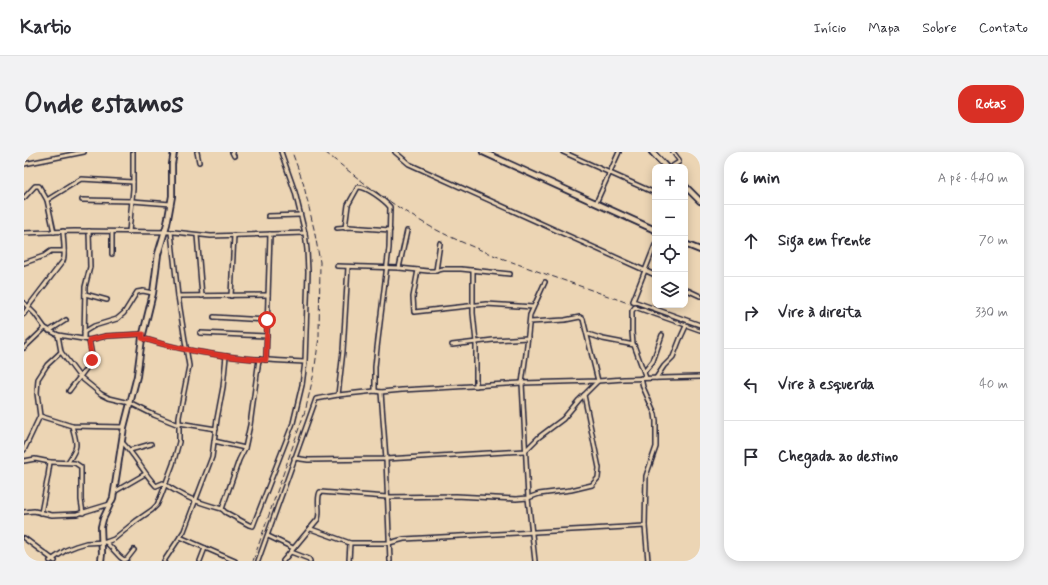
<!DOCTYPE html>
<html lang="pt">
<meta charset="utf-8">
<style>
:root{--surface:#fff;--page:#f2f2f3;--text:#2b2b33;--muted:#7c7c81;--line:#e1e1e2;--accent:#d93025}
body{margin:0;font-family:Mynerve,sans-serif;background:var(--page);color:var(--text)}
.controls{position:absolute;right:12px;top:12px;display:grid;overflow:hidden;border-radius:8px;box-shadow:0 2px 10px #0003}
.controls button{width:36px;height:36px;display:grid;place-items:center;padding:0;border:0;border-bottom:1px solid var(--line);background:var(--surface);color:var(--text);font:20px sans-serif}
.stop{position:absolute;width:12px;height:12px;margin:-9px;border:3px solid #d93025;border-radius:50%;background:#fff}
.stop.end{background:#d93025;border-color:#fff;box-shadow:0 1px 4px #0008}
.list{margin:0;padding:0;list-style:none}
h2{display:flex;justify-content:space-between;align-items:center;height:52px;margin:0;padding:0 16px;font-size:17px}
h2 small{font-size:13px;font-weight:400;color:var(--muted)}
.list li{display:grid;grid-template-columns:26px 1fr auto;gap:12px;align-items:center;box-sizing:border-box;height:72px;padding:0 16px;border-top:1px solid var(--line)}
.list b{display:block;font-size:15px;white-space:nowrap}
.list em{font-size:13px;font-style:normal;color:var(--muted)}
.icon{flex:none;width:22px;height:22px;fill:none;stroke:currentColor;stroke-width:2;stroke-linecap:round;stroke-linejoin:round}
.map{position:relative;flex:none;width:676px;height:409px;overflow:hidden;border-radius:16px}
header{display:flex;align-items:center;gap:24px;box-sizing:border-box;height:56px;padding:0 20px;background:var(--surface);border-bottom:1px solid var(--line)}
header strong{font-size:19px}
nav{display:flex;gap:22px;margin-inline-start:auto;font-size:14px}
.intro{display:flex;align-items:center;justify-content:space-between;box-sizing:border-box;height:96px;padding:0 24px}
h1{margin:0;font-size:28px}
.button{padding:10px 18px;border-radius:16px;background:var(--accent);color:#fff;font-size:14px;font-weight:700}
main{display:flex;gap:24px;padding:0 24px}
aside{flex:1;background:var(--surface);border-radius:16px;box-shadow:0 2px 10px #0003}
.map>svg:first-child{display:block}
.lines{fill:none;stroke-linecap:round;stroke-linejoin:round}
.street-casing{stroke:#22223b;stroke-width:6}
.secondary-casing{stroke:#22223b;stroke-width:8}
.street{stroke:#ecd5b4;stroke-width:3}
.secondary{stroke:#ecd5b4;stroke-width:4.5}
.rail{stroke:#22223b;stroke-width:1;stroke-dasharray:6 3;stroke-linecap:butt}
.route{stroke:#d93025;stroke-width:5}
</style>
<header>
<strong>Kartio</strong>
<nav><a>Início</a><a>Mapa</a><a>Sobre</a><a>Contato</a></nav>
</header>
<div class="intro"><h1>Onde estamos</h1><a class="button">Rotas</a></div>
<main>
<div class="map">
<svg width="676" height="409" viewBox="0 0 676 409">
<rect width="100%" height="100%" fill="#ecd5b4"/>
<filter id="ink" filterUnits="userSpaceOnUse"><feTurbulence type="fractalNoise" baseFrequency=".025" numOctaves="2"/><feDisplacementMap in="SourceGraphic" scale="8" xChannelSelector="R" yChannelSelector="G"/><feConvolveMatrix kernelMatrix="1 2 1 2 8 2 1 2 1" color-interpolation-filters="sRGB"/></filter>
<g filter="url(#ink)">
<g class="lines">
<g class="street-casing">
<g id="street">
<polyline points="173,0 175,10"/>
<polyline points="208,0 210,4"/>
<polyline points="371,0 385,12 631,123"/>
<polyline points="539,0 631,41"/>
<polyline points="0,12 60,0"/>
<polyline points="647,15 655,10 655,8 649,0"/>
<polyline points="0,46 11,34 15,34 23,48 30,80"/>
<polyline points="23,48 57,27 109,30"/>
<polyline points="58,48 108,49 147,52"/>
<polyline points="572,51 595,0"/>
<polyline points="244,64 276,63"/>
<polyline points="313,76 325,75 366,78"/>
<path d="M 321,76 L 324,53 L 334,35 C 342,34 361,49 366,55 L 365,96 L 353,196 L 351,215 L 351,239"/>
<polyline points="105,80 109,37 109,0"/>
<polyline points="0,81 50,79 150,80 187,84 281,81"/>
<polyline points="173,83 178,144"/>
<polyline points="631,93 609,149 676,173"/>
<polyline points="88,102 88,80"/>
<polyline points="0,111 20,104 27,99 40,99"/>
<polyline points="313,114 375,116 404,119 410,119 419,117 437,117 486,122"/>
<polyline points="375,116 383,79"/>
<polyline points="394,118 389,145 390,160 462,152 509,155"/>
<polyline points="449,118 449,161 452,190 452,234"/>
<polyline points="412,119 416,91"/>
<polyline points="661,137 676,144"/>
<polyline points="61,142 83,148"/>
<polyline points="154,144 244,143"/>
<polyline points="207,144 210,83"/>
<polyline points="0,151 11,162 21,176 34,183 65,188 82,184 119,182"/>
<path d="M 0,162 L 7,151 L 39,109 C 42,103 39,87 39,79"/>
<polyline points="190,165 243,168"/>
<polyline points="25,179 42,168"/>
<polyline points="60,180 70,174 93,167 100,161 113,140 119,139 129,141"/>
<polyline points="176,181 243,184"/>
<polyline points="564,182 579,187 610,193 622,226"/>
<polyline points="34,183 37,200 55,224 77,242 85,246 106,251 130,263 155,273"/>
<path d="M 118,186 C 170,203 227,208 281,210"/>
<polyline points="60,187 61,135 66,115 65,79"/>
<polyline points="609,192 608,180 608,159 611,155 676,178"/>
<polyline points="428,193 469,188 504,186"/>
<polyline points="0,196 21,176"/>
<polyline points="242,208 246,82"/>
<polyline points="620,220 629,209 638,183"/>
<polyline points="617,226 619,235 631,262 632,269 632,295 622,324 621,374 624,409"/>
<polyline points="632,226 640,214 649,205 656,187 662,174"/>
<path d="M 45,239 C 49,233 67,212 68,207 C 68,201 66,194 65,188"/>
<polyline points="357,240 362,307 366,409"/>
<polyline points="314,243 319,199 324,115"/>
<polyline points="16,264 48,274 100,275"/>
<polyline points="155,271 192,277"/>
<polyline points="190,289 221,296"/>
<path d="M 98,290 C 111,303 119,320 132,334 L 139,331 C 161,346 173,350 198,357 L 201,360 L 225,373 L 229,374 L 269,271 L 278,233 L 281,210 L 284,120 L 283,98 L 281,81 L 271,40 L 257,0"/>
<polyline points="0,298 16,264 13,241 14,227 23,213 37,200"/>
<polyline points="106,298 127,292"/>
<polyline points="270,306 284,308 362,307 501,299 515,285 539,267 555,248 574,229 559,167 556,165 541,168 506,170"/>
<polyline points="0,309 11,307 26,310 24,324 17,361"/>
<polyline points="26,310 51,311 57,315 57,348 59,361"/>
<path d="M 44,310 C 55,294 53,292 48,274"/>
<polyline points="90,340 121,322"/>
<polyline points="198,357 215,308 221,296 226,273 235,207"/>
<polyline points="0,360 10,359 28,363 53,362 86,352"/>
<polyline points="287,377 326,391 365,391 380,387 621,374"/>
<polyline points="244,384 269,396"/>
<polyline points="156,385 211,409"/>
<polyline points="0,386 31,409"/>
<polyline points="82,390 96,405 100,408 103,407 110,398"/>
<polyline points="267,400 285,407 286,409"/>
<polyline points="26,409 42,398 52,394 62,391 82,390 90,387 112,369 128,358 133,353 137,344 149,312 155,290 155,265 165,214 154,144 147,80"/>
<polyline points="140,409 160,379 188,305 193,267 199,235 202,204"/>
<polyline points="176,409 181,396"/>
<polyline points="234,409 292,247 314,243 351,239 357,240 378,238 498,231 574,229 600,227 676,225"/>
<path d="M 259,409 L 294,367 C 297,358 292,348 296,340 L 363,345 L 432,344 L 492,347 L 504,346 L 515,342 L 547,338 L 568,333 L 574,326 L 575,316 L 560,243"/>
<polyline points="325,409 326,391"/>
<polyline points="511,409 504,346 498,231 502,202 506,163 521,130"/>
</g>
</g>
<g class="secondary-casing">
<g id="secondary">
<polyline points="459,0 631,78"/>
<polyline points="628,0 642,15"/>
<polyline points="661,34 676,49"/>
<polyline points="661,92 676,98"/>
<polyline points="77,409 78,401 77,375 79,367 89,346 100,275 113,224 118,186 129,141 134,102 143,72 148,44 148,12 150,0"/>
</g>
</g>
<use href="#street" class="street"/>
<use href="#secondary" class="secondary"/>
<g class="rail">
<path d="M 301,0 C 334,27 369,54 407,75 C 446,96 488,110 530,125 C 579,142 627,159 676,177"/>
<polyline points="229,409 282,256 290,221 295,185 296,110 290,77 279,30 268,0"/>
</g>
</g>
</g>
<g class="lines" filter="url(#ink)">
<path class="route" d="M 68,208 L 65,188 L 82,184 L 119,182 L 118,186 C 158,199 200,205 242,208 L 243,168"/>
</g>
</svg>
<div class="controls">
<button>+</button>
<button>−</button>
<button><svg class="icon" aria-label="locate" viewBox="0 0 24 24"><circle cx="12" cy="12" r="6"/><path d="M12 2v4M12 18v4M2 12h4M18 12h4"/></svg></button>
<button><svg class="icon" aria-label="layers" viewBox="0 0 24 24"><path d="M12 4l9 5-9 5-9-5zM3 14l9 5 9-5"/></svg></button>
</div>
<div class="stop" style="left:243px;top:168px"></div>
<div class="stop end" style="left:68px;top:208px"></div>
</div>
<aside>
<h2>6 min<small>A pé · 440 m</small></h2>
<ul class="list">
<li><svg class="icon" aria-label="ahead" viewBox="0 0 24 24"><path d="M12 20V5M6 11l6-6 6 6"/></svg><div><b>Siga em frente</b></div><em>70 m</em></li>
<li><svg class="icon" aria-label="right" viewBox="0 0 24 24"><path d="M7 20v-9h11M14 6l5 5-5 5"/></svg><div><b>Vire à direita</b></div><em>330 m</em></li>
<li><svg class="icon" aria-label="left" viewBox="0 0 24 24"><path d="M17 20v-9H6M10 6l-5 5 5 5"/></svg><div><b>Vire à esquerda</b></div><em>40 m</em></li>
<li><svg class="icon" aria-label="arrive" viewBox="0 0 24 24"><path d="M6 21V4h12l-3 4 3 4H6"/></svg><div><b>Chegada ao destino</b></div></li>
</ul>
</aside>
</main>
